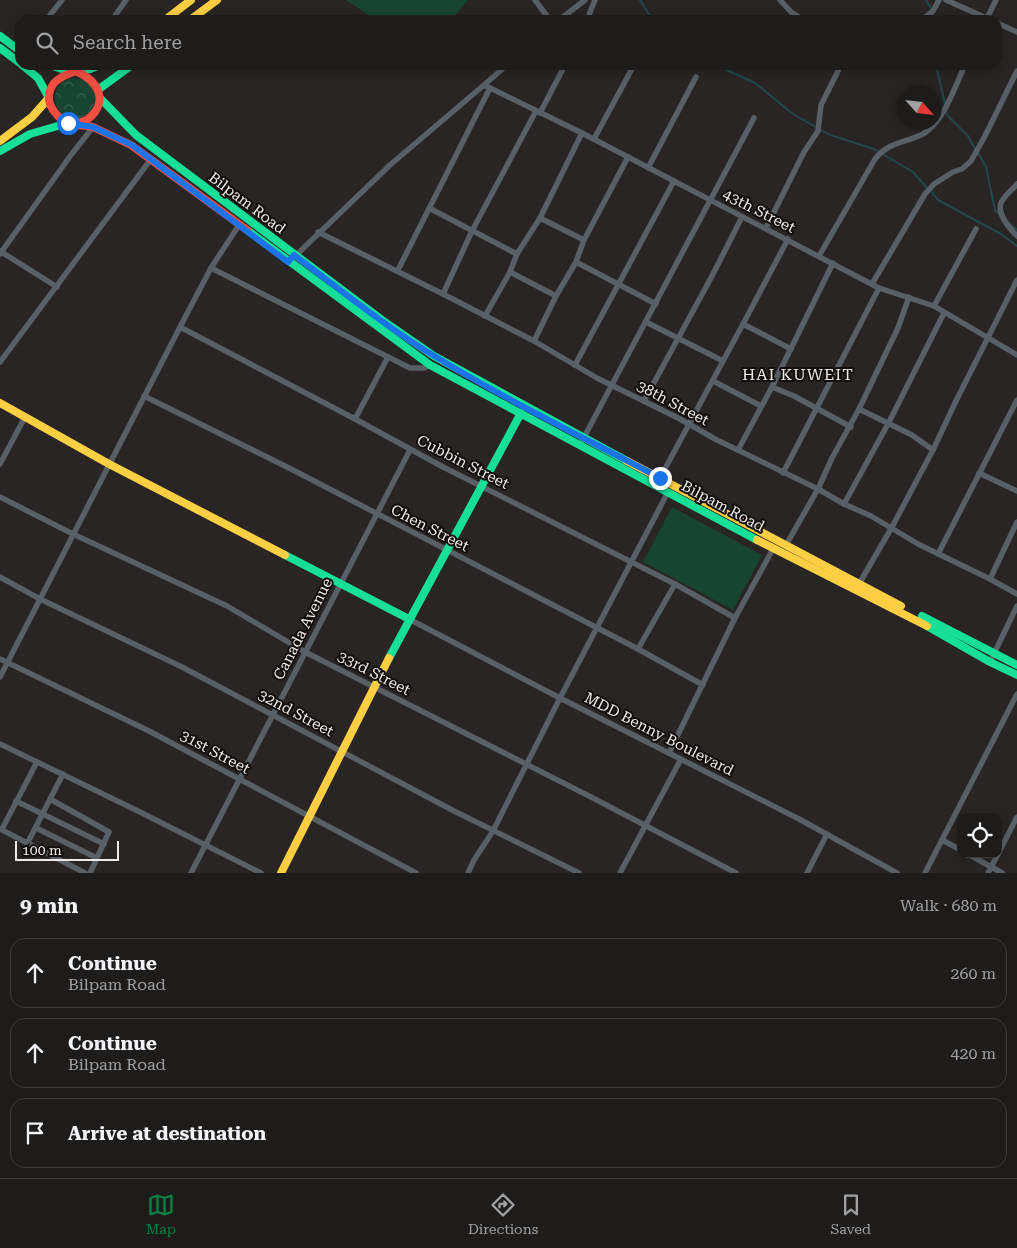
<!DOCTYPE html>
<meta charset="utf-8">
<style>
:root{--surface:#1e1c1b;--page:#2b2928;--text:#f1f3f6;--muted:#a1a1a3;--line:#3c3a3a;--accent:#0b8043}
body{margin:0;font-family:"Roboto Serif",serif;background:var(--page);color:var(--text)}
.controls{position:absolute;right:15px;bottom:15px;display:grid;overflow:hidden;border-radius:10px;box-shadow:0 2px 12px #0003}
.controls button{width:45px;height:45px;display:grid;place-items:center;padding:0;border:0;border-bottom:1px solid var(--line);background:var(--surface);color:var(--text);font:25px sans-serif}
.compass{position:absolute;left:897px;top:85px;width:45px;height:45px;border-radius:50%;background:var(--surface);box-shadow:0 2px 12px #0003;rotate:117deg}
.scale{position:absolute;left:15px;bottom:12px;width:104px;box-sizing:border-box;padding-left:5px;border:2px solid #eeeae8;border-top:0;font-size:14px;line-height:18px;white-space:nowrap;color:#eeeae8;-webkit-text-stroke:4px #110e0d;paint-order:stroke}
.stop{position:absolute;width:15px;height:15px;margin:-11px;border:4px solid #1a73e8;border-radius:50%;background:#fff}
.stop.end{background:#1a73e8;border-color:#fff;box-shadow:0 1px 5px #0008}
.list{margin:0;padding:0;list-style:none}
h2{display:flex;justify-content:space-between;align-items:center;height:65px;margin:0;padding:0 20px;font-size:21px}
h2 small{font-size:16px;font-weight:400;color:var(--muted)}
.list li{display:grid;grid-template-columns:32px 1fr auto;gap:15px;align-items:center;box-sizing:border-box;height:70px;margin:0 10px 10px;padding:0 10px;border:1px solid var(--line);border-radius:15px}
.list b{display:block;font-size:19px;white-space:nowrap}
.list p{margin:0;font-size:16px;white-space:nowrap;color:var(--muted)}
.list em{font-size:16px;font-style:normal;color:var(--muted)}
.icon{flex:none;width:28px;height:28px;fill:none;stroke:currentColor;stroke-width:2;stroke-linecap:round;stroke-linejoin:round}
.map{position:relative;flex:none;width:1017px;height:873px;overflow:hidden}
.search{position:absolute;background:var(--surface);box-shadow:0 2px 12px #0003;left:15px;right:15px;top:15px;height:55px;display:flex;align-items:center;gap:12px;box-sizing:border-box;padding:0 18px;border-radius:15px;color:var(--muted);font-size:19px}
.sheet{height:305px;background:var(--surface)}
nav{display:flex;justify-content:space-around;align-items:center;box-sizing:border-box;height:70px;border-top:1px solid var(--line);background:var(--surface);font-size:14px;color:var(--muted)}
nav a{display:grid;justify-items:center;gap:2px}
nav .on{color:var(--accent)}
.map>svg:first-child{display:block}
.grass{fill:#184531}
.park{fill:url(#park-crowns)}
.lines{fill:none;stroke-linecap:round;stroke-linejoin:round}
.stream{stroke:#24484a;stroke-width:2}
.street{stroke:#596065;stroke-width:5.5}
.fast{stroke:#16e098;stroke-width:8}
.slow{stroke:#ffcf43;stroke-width:8}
.jam{stroke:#f24e42;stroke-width:8}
.route{stroke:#1a73e8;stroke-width:6}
.labels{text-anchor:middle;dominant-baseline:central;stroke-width:4;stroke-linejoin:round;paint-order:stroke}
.street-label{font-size:15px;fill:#eeeae8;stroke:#110e0d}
.neighbourhood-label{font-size:16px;letter-spacing:1px;fill:#eeeae8;stroke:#110e0d}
</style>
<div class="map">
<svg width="1017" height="873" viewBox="0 0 1017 873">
<defs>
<pattern id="park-crowns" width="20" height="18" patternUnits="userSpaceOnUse" patternTransform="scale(1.25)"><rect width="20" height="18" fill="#184531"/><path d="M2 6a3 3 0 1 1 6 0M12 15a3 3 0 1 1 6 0" fill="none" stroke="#3a604f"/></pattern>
</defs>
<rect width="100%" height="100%" fill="#282524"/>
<g class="grass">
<polygon points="346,0 468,0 451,20 376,20"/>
<polygon points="672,507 762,555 733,610 643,562"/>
</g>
<circle class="park" cx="75" cy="98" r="20"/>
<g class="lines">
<g class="stream">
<polyline points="640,0 652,19 655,20"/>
<polyline points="926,0 931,8"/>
<polyline points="932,20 933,13"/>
<polyline points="716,65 755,83 793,114 830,135 874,149 913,172 927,188"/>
<polyline points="936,65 945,104"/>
<polyline points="946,111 947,115 968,136 975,149"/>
<polyline points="978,153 986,167 995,210 1000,215"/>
<polyline points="931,191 938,200 1001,234 1017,246"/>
<polyline points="1009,223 1017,230"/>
</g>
<g class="street">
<polyline points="535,0 550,20"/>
<polyline points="780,0 791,12 804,20"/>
<polyline points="946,0 991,20"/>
<polyline points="46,20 62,0"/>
<polyline points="112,20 126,0"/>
<polyline points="559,20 585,0"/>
<polyline points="587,20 595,0"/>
<polyline points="922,20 933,11 939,0"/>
<polyline points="986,20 996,0"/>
<polyline points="997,23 1017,32"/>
<polyline points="484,85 507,65"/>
<polyline points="540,113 565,65"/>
<polyline points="594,139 634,65"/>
<polyline points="648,168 696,77"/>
<path d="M 1017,184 C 1013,189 1003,197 1001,203 C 997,214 1010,229 1017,236"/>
<polyline points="429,208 517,254"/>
<polyline points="540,218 584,240"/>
<polyline points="766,228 804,152 818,131 821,105 841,65"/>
<polyline points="318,232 443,294 534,341 597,378 680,419 715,439 818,489 844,504 871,516 918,544 990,579 1017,594"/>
<polyline points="0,251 57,287"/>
<polyline points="0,254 71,155 93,127"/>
<path d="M 819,256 L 875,159 C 890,141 905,143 923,134 C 944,122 955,86 965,65"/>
<polyline points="289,262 390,165 484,85 582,133 879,288 934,306 1017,355"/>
<polyline points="576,262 656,304"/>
<polyline points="211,268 410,368 424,368 430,365"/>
<polyline points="398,270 490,88"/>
<polyline points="510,272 556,296"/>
<polyline points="872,284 925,194 934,184 953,172 962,169 971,161 985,136 1017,71"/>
<polyline points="443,294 472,231 536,111"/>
<polyline points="934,306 976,229"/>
<polyline points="485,316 510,272 517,254 540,218 582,133"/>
<polyline points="646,322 723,361"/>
<polyline points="743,324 791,349"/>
<polyline points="180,327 355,419 443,467 675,584 735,618"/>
<polyline points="534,341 556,296 576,262 584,240 628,157"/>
<polyline points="0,362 151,159"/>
<polyline points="575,365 674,181"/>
<polyline points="713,381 761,406"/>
<polyline points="772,387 794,396 851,427"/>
<polyline points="144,396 293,470 638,649 703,685"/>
<polyline points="644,401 712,276 742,217"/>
<polyline points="859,409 912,435 933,450"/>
<polyline points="355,419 388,357"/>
<polyline points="582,441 754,118"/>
<polyline points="738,450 772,387 833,263"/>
<polyline points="0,464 25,417"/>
<polyline points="783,473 879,288"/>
<polyline points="979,473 1017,491"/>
<polyline points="660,478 743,324 788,239"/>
<polyline points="0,497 73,534 227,606 305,652 591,797 736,873"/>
<polyline points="844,504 888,424 944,313"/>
<polyline points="786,545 818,489 832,458 859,409 898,328 909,297"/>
<polyline points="938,554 1017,400"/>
<polyline points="0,577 40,599 182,667 454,811 579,873"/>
<polyline points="990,579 1017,522"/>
<polyline points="859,584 892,527 933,450 956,401 1017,280"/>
<polyline points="409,619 560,698 799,819 897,873"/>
<polyline points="638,649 675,584"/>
<polyline points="0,659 149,731 416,873"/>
<polyline points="990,662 1017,606"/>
<polyline points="0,677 180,327 211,268 239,225"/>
<polyline points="0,744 140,812 261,873"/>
<polyline points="669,753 735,618 773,549"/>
<polyline points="50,799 109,832 90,873"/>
<polyline points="16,801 104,844"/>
<polyline points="36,828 97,858"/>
<polyline points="0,829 85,873"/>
<polyline points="2,829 37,762"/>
<polyline points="942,840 961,850"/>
<polyline points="28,842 63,774"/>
<polyline points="968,854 1002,873"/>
<polyline points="998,854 1017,817"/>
<polyline points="191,873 410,450"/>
<polyline points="468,873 474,860 493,831 560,698 668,492"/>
<polyline points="620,873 681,759"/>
<polyline points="807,873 827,834"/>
<polyline points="925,873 1017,694"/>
<polyline points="988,873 998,854"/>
</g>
<g class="fast">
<polyline points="0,36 20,51"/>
<polyline points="0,48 20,63"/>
<polyline points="22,65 38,78 48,96"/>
<polyline points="50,65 70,72"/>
<polyline points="76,71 90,69 100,65"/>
<polyline points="99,89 132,65"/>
<polyline points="100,98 136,135 382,320 434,356 627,461"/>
<polyline points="0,151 30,134 68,123"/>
<polyline points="247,230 430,365 757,540"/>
<polyline points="285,555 409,619"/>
<polyline points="922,616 1017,665"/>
<polyline points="927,626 990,662 1017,675"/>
<polyline points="389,658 521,413"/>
</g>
<g class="slow">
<polyline points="165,20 191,0"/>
<polyline points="190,20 217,0"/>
<polyline points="0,141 32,117 48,99"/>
<polyline points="0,403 109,464 285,555"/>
<polyline points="627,461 901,606"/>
<polyline points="757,540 927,626"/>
<polyline points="281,873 389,658"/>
</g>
<g class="jam">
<path d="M 76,71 C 128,95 81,141 58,116 C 52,110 48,103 49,95 C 51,80 63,76 76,71 Z"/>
<polyline points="72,124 93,127 131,145 247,230"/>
</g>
</g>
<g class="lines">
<path class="route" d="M 68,123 L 93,127 L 132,145 L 288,262 L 294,255 C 341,290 386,327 436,357 C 508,401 585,438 660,478"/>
</g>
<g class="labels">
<g class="street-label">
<text transform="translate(247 203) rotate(37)">Bilpam Road</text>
<text transform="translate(759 211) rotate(27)">43th Street</text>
<text transform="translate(673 403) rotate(28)">38th Street</text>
<text transform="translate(463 462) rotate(27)">Cubbin Street</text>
<text transform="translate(723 506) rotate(28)">Bilpam Road</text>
<text transform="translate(430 528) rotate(27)">Chen Street</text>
<text transform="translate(303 629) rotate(-63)">Canada Avenue</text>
<text transform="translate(374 673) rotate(27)">33rd Street</text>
<text transform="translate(296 713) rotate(28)">32nd Street</text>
<text transform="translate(659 734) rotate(27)">MDD Benny Boulevard</text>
<text transform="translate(215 752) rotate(28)">31st Street</text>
</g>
<g class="neighbourhood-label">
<text x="798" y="374">HAI KUWEIT</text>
</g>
</g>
</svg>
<div class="controls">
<button><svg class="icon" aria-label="locate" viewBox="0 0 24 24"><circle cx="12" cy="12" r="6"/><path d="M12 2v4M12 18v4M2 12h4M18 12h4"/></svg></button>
</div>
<svg class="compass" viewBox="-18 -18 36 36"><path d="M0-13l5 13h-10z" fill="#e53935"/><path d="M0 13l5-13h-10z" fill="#a1a1a3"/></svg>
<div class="scale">100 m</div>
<div class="stop" style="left:68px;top:123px"></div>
<div class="stop end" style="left:660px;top:478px"></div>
<div class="search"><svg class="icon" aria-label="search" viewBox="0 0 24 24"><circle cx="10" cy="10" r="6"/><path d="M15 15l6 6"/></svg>Search here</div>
</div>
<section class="sheet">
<h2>9 min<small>Walk · 680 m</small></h2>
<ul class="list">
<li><svg class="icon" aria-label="ahead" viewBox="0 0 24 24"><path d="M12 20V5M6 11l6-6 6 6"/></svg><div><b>Continue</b><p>Bilpam Road</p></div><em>260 m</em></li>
<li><svg class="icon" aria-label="ahead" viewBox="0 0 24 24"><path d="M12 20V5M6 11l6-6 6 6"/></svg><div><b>Continue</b><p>Bilpam Road</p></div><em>420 m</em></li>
<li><svg class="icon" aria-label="arrive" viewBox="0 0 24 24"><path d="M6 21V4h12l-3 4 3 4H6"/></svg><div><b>Arrive at destination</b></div></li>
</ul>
</section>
<nav>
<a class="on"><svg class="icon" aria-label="map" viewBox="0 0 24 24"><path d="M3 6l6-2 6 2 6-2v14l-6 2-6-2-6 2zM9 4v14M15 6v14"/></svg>Map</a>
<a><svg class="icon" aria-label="directions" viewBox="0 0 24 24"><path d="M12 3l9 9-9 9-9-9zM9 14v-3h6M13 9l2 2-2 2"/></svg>Directions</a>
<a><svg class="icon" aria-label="saved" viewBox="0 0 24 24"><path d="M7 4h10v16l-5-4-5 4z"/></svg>Saved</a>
</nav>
